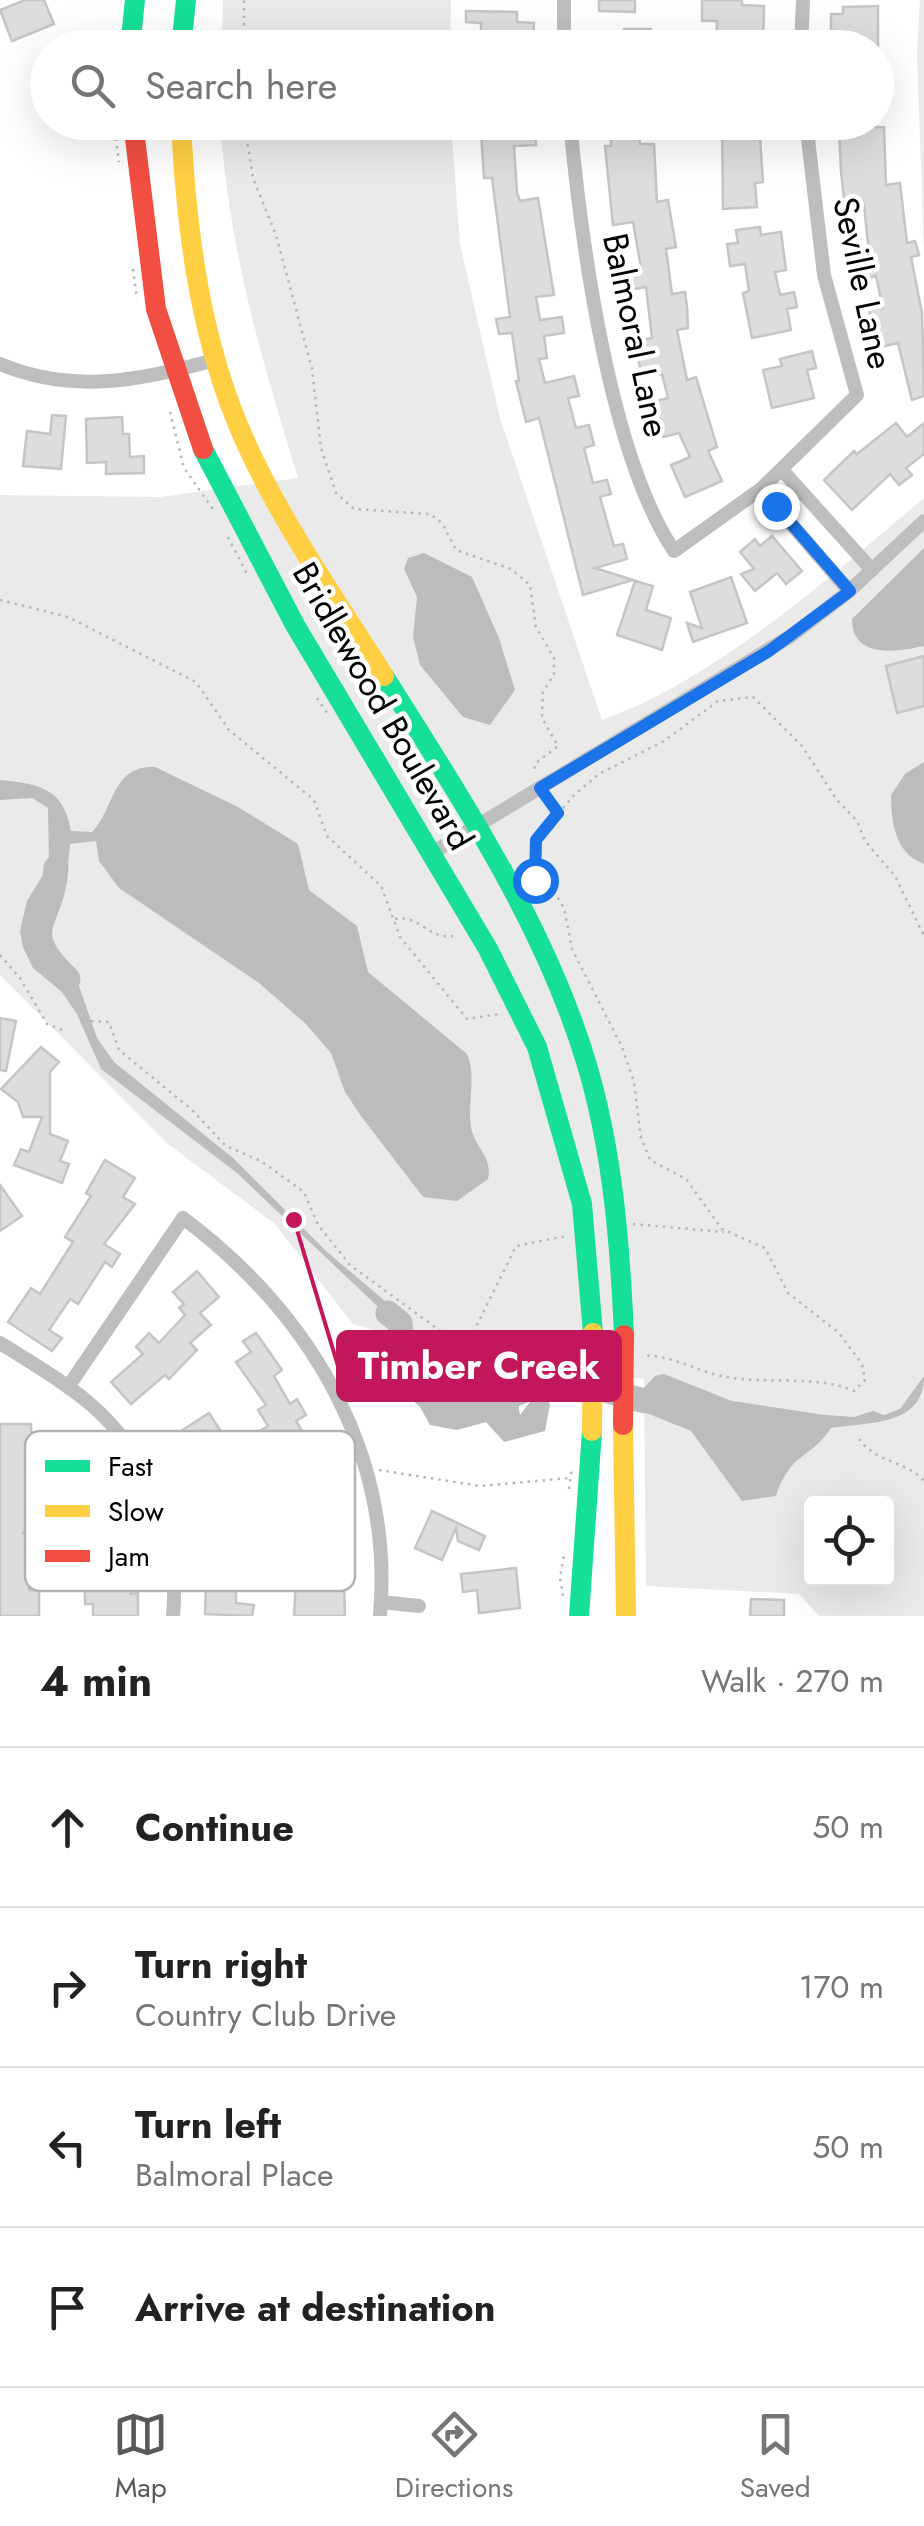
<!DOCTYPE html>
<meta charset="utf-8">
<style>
:root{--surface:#fff;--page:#f2f2f2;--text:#222;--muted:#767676;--line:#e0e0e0;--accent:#595959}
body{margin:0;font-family:Jost,sans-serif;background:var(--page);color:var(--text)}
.controls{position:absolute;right:30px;bottom:30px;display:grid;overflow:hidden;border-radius:10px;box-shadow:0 10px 40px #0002}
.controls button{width:90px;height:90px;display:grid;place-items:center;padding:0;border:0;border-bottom:2px solid var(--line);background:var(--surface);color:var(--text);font:50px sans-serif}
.stop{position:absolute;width:30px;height:30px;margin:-22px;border:8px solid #1a73e8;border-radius:50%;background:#fff}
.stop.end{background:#1a73e8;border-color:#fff;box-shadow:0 2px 10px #0008}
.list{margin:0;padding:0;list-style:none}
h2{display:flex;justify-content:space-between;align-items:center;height:130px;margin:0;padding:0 40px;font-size:42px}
h2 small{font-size:32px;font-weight:400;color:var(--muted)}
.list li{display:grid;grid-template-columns:65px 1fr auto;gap:30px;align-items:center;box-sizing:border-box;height:160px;padding:0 40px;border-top:2px solid var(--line)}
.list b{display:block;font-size:38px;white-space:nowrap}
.list p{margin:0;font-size:32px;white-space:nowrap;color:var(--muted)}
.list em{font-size:32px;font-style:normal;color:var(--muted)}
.icon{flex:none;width:55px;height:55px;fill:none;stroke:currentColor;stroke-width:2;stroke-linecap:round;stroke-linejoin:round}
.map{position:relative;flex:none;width:924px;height:1616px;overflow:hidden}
.search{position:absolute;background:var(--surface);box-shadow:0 10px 40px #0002;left:30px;right:30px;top:30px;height:110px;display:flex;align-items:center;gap:25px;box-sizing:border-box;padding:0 35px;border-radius:55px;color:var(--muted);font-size:38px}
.sheet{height:770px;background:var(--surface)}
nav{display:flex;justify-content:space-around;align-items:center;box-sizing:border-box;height:140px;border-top:2px solid var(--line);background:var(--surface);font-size:28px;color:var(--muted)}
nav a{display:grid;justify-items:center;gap:5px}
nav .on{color:var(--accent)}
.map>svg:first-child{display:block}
.green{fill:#eaeaea;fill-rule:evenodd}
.water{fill:#bcbcbc}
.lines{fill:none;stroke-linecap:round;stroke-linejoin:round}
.river{stroke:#bcbcbc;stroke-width:25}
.building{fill:#ddd;stroke:#c5c5c5;stroke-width:2.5}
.path{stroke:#b8b8b8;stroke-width:2.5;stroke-dasharray:2.5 5;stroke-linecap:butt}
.street{stroke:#bebebe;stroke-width:14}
.fast{stroke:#16e098;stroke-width:20}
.slow{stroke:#ffcf43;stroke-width:20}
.jam{stroke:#f24e42;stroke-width:20}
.slow-bridge{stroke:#ffcf43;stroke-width:20}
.jam-bridge{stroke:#f24e42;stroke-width:20}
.route{stroke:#1a73e8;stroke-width:12}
.labels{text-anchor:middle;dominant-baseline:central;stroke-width:9;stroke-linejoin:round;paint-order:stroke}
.street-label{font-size:35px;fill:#000;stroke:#fff}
.key{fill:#fff;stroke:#b2b2b2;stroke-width:2.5}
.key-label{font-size:28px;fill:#000}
.leader{fill:none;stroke:#c2185b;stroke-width:4}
.callout-dot{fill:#c2185b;stroke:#fff;stroke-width:4}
.callout{fill:#c2185b;stroke:#c2185b;stroke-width:4}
.callout-label{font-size:38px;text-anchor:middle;font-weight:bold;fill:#fff}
</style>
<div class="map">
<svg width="924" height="1616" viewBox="0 0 924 1616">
<rect width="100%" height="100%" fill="#fff"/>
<g class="green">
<polygon points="223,0 451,0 450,47 222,47"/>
<polygon points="920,0 924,0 924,255 917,50"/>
<path d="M 220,123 L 451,123 L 460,244 L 500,418 L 602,720 C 717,679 831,576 924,498 L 924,1616 L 819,1616 L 799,1594 L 646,1586 L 644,1379 L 482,1362 L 353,1324 L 275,1224 L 168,1144 L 0,975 L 0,495 L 160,497 L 298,478 C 260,353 230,254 220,123 ZM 812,1504 L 886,1504 L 886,1578 L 812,1578 Z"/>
</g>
<g class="water">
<path d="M 924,548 L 924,646 C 896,652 852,659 852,619 Z"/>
<polygon points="424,553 472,577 499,638 515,690 490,725 463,717 420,665 413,637 417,597 404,569 408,558"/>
<path d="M 924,762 L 924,864 C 895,854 891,822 891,795 L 905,774 Z"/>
<path d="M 155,767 L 238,807 L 298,844 L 309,890 L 357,926 L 368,972 L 467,1054 C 477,1077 467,1102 471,1127 C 475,1149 493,1156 488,1179 L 457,1201 L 423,1197 L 361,1116 L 345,1092 L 331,1053 L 306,1024 L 259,983 L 119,888 L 99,861 L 96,841 L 70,844 L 66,884 L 46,900 L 35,922 L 43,952 L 77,980 L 97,1038 L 114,1062 L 233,1158 L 326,1251 L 398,1312 L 403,1354 L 446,1386 L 455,1404 L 464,1409 L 484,1404 L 485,1394 C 495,1389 507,1391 517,1395 L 520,1415 L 536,1394 L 543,1395 L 550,1404 L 545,1431 L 504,1442 L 486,1422 L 457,1430 L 430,1425 L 420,1407 L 390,1380 L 397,1343 L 393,1321 L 237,1173 L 101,1069 L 77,1014 L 62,992 L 33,968 L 23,947 L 20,931 L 27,901 L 49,865 L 48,808 L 32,798 L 0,800 L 0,780 C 39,784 64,788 71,831 L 92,832 C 115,809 111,765 155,767 Z"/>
<path d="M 664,1374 L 732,1401 L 825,1415 L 854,1417 L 873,1411 L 884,1415 L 900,1409 L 924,1376 C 924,1427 867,1422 831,1428 C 809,1461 792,1450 776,1496 L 742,1501 L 691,1431 L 639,1410 L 640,1392 L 655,1376 Z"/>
</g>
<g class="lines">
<g class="river">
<path d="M 56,868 C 53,923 14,928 68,979"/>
<path d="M 388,1313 L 400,1323 L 403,1354 L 433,1394 C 484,1401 506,1407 549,1375 L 641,1400 L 674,1404"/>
</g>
</g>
<g class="building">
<polygon points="25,0 44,0 54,24 12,41 0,10"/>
<polygon points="599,0 635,0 635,12 599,11"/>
<polygon points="702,0 742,0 742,5 764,6 763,48 716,48 717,21 702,21"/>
<polygon points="878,6 878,48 841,48 840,31 831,31 831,14 843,14 843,7"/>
<polygon points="466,11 517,12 517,22 534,23 533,38 522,38 522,48 481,48 481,23 466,22"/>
<rect x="624" y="29" width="27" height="19"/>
<polygon points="610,122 639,122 640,144 654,144 657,202 668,200 676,247 666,249 672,294 685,292 687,307 688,328 677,330 687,380 696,377 717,447 708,451 722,481 685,497 671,465 690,457 679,433 663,437 653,402 668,398 662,374 642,378 635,341 652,338 646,287 623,291 620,271 641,268 633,222 613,225 605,146 611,146"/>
<polygon points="722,122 759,122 763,182 755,183 757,207 723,209"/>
<polygon points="884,127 886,185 900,183 907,243 915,241 919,255 911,257 922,313 924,396 912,400 898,343 877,348 869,310 883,308 876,276 859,280 856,265 870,262 864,205 845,207 841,172 839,128"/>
<polygon points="535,130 536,145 514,146 517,193 520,201 538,198 554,295 536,297 540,320 562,317 564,333 544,336 547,358 539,359 545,383 574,376 579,396 568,398 576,428 589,425 594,445 584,448 593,483 607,480 611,494 600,497 614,546 623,544 627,559 595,568 633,580 583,595 539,418 526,422 516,381 519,381 512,333 499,334 496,319 510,317 492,178 484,178 481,133"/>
<polygon points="760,227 761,235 781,232 786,270 775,272 780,295 794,292 797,307 787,309 791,330 752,338 743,293 749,291 745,264 730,266 727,244 738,243 736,230"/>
<polygon points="812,351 816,368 807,370 814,398 772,408 763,370 782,366 780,359"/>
<polygon points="52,415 66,416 61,469 23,466 27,431 50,434"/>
<polygon points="122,417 123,434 129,434 130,457 144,456 144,473 106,474 106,462 87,463 86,419"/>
<polygon points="896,423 907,437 924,423 924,454 906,468 912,475 899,485 890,474 852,510 824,480 854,451 857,454"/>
<polygon points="772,536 802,571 786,584 777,573 755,591 741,574 754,569 740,552 755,539 760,546"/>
<polygon points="731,577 747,623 693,642 687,623 702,628 690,592"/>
<polygon points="635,581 653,586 646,610 671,618 662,650 617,635"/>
<polygon points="924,656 924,706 897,713 886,666"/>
<polygon points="0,1018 16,1021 6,1071 0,1070"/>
<polygon points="41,1047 59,1062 50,1072 50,1134 68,1141 60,1161 69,1164 62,1183 14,1165 21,1149 29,1152 42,1117 23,1117 18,1102 1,1089"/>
<polygon points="105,1160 135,1178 123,1197 135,1204 104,1244 120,1254 112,1267 105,1262 78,1304 70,1299 49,1330 62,1338 52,1351 8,1322 31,1288 40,1294 73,1242 65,1237 91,1196 86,1193"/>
<polygon points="0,1185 22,1216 0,1231"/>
<polygon points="197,1271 219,1297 200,1313 211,1325 190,1343 197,1350 169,1379 165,1375 131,1404 111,1382 143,1354 136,1347 149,1333 159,1343 185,1315 179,1308 184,1304 173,1292"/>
<polygon points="256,1333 282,1370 274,1376 290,1404 297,1399 306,1415 296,1421 301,1429 266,1450 256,1433 268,1426 258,1410 266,1405 236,1362 251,1352 243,1341"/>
<polygon points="209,1413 231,1447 198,1469 184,1449 173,1456 164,1442"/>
<polygon points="0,1424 31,1424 32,1444 41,1444 41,1462 31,1462 31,1497 41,1497 40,1518 29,1517 29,1530 22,1533 29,1533 29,1590 39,1590 39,1616 0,1616"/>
<polygon points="310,1450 314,1471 328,1468 337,1498 338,1527 327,1527 329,1552 343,1551 345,1616 294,1616 296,1578 306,1577 303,1491 282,1495 278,1476 285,1475 281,1456"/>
<polygon points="432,1511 485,1536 479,1550 458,1541 456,1528 442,1560 415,1548"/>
<polygon points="84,1532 125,1532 125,1557 131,1557 131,1594 138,1593 138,1616 93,1616 93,1604 85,1604"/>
<polygon points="207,1555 236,1555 236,1603 254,1605 252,1616 205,1614"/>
<polygon points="516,1568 520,1608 479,1613 477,1590 463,1592 461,1574"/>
<polygon points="751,1599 784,1600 784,1616 750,1616"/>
</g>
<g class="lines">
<g class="path">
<polyline points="244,48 244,0"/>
<polyline points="244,122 253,178 276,235 312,369 321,448 336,493 354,509 430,514 442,523 456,550 511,569 530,585 536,627 554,658 554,674 543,692 542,718 558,746 536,763 533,773"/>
<polyline points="115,131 119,162"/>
<polyline points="133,269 137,299"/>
<polyline points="170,412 184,468 215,512"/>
<polyline points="228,537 247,574"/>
<polyline points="0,600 68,617 196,682 229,730 314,800 327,836 381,886 400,937 467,1019 499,1014"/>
<polyline points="317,698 329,716"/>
<polyline points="549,802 558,813"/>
<path d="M 541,884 L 553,890 L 564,908 L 572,949 L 622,1047 L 634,1082 L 641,1138 L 650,1160 L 686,1179 L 722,1229 L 765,1248 L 788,1293 L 839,1333 L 862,1364 L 865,1380 L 854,1391 C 816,1374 767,1385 727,1377 C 697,1372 675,1356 643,1355"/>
<polyline points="534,889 541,884 535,880 536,840 574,795 599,774 664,741 718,701 753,697 802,746 837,800 857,821 865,841 895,876 924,936"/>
<path d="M 395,919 C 419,914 429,940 453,936"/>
<polyline points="0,955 20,978 47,1024 65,1031"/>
<polyline points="91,1021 109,1022 119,1050 191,1109 226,1146 261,1161 304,1192 318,1225 350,1265 446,1335 462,1338 474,1331 516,1246 566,1236"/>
<polyline points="633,1224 724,1232"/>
<polyline points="462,1338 504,1338 575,1357"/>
<path d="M 859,1439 C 877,1464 906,1460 924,1481"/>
<polyline points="379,1470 480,1486 569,1478"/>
<polyline points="569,1489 572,1467"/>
<polyline points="563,1596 560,1578 564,1555"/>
</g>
<g class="street">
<polyline points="564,48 564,0"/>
<polyline points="801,48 803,0"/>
<path d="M 570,122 C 581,240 609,454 674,551 L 761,489 L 857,395 L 824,275 L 806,122"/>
<path d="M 0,364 C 74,395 144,380 218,359"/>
<polyline points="782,470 872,570"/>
<polyline points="761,489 849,591"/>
<polyline points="432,853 791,636 847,593 924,521"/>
<path d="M 0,1343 C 30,1362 62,1380 89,1403 C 150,1454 180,1538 173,1616"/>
<path d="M 68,1387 L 183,1218 C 311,1314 394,1453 380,1616"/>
<polyline points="381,1602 419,1606"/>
</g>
<g class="fast">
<polyline points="130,48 135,0"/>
<polyline points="181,48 186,0"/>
<polyline points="203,449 295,625 488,949 537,1047 582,1204 593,1333"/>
<path d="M 384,676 C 461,799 545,924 587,1065 C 613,1153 620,1244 624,1335"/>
<polyline points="579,1616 592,1431"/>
</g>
<g class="slow">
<path d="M 181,122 C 186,229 200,342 245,441 C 281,522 336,600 384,676"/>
<polyline points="623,1425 626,1616"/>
</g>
<polyline class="jam" points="133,122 156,309 203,449"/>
<polyline class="slow-bridge" points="592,1431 593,1333"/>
<polyline class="jam-bridge" points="623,1425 624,1335"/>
</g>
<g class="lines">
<polyline class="route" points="535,880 536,840 558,813 540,788 769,651 850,591 776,506"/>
</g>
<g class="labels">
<g class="street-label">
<text transform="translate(863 283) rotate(78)">Seville Lane</text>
<text transform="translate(636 335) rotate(78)">Balmoral Lane</text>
<text transform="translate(383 706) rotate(60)">Bridlewood Boulevard</text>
</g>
</g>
<rect x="25" y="1431" width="330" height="160" rx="15" class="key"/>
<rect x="45" y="1460" width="45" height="12" fill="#16e098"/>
<rect x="45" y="1505" width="45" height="12" fill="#ffcf43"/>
<rect x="45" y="1550" width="45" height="12" fill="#f24e42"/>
<g class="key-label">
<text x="108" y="1476">Fast</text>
<text x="108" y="1521">Slow</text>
<text x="108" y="1566">Jam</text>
</g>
<path class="leader" d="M294 1220L338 1366"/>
<circle class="callout-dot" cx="294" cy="1220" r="10"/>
<rect class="callout" x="338" y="1332" width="282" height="68" rx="10"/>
<g class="callout-label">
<text x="479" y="1379">Timber Creek</text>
</g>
</svg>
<div class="controls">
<button><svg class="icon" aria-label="locate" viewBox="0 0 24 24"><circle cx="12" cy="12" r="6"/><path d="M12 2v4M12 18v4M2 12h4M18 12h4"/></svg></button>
</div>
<div class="stop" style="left:535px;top:880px"></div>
<div class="stop end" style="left:776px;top:506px"></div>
<div class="search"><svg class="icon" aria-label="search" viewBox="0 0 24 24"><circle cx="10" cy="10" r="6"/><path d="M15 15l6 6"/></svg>Search here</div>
</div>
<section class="sheet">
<h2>4 min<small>Walk · 270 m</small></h2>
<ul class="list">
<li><svg class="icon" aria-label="ahead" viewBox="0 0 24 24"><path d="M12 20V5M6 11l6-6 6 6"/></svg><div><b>Continue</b></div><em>50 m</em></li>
<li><svg class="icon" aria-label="right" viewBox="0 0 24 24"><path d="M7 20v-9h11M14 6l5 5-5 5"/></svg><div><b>Turn right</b><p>Country Club Drive</p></div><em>170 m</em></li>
<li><svg class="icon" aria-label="left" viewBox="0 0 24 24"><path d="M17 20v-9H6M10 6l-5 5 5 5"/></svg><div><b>Turn left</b><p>Balmoral Place</p></div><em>50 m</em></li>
<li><svg class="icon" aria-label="arrive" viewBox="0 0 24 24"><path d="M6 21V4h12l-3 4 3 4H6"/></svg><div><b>Arrive at destination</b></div></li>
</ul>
</section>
<nav>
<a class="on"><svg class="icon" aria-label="map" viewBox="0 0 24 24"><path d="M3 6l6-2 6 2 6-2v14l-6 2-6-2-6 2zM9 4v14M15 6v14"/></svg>Map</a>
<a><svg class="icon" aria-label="directions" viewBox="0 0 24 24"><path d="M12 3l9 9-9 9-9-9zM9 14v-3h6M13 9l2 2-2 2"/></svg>Directions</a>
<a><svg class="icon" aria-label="saved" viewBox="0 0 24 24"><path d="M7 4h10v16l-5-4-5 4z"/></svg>Saved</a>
</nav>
